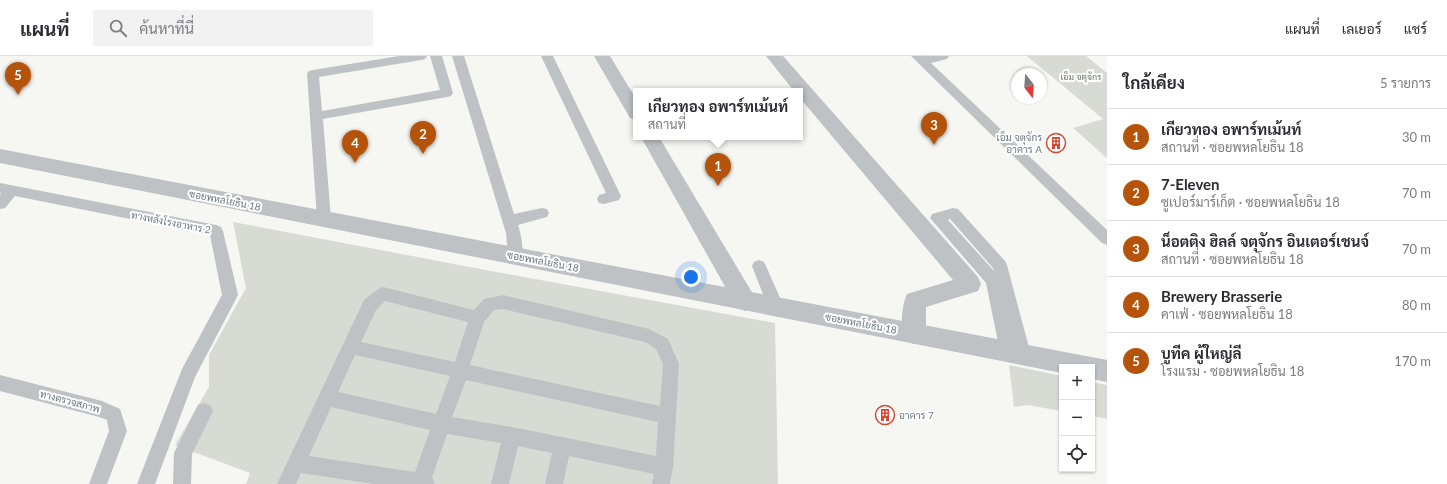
<!DOCTYPE html>
<html lang="th">
<meta charset="utf-8">
<style>
:root{--surface:#fff;--page:#f2f2f3;--text:#2b2b33;--muted:#7c7c81;--line:#e1e1e2;--accent:#b45309}
body{margin:0;font-family:Lato,Sarabun,sans-serif;background:var(--page);color:var(--text)}
.controls{position:absolute;right:12px;bottom:12px;display:grid;overflow:hidden;border-radius:0px;box-shadow:0 1px 3px #0004}
.controls button{width:36px;height:36px;display:grid;place-items:center;padding:0;border:0;border-bottom:1px solid var(--line);background:var(--surface);color:var(--text);font:20px sans-serif}
.compass{position:absolute;left:1011px;top:12px;width:36px;height:36px;border-radius:50%;background:var(--surface);box-shadow:0 1px 3px #0004;rotate:163deg}
.you{position:absolute;left:691px;top:221px;width:14px;height:14px;margin:-10px;border:3px solid #fff;border-radius:50%;background:#1a73e8;box-shadow:0 0 0 6px #1a73e833}
.badge{display:grid;place-items:center;width:26px;height:26px;border-radius:50%;background:var(--accent);color:#fff;font-size:13px;font-weight:700}
.pin{position:absolute;translate:-50% -33px;filter:drop-shadow(0 1px 2px #0008)}
.pin::after{content:'';position:absolute;top:21px;width:14px;height:12px;background:inherit;clip-path:polygon(0 0,100% 0,50% 100%)}
.popup{position:absolute;left:633px;top:32px;width:170px;height:52px;box-sizing:border-box;display:grid;place-content:center;border-radius:0px;background:var(--surface);filter:drop-shadow(0 1px 3px #0005);font-size:13px;white-space:nowrap;color:var(--muted)}
.popup b{font-size:15px;color:var(--text)}
.popup::after{content:'';position:absolute;left:50%;top:100%;margin-left:-8px;border:8px solid transparent;border-top-color:var(--surface)}
.list{margin:0;padding:0;list-style:none}
h2{display:flex;justify-content:space-between;align-items:center;height:52px;margin:0;padding:0 16px;font-size:17px}
h2 small{font-size:13px;font-weight:400;color:var(--muted)}
.list li{display:grid;grid-template-columns:26px 1fr auto;gap:12px;align-items:center;box-sizing:border-box;height:56px;padding:0 16px;border-top:1px solid var(--line)}
.list b{display:block;font-size:15px;white-space:nowrap}
.list p{margin:0;font-size:13px;white-space:nowrap;color:var(--muted)}
.list em{font-size:13px;font-style:normal;color:var(--muted)}
.icon{flex:none;width:22px;height:22px;fill:none;stroke:currentColor;stroke-width:2;stroke-linecap:round;stroke-linejoin:round}
.map{position:relative;flex:none;width:1107px;height:428px;overflow:hidden}
header{display:flex;align-items:center;gap:24px;box-sizing:border-box;height:56px;padding:0 20px;background:var(--surface);border-bottom:1px solid var(--line)}
header strong{font-size:19px}
nav{display:flex;gap:22px;margin-inline-start:auto;font-size:14px}
.search{width:280px;height:36px;background:var(--page);display:flex;align-items:center;gap:10px;box-sizing:border-box;padding:0 14px;border-radius:0px;color:var(--muted);font-size:15px}
main{display:flex}
aside{flex:1;background:var(--surface)}
.map>svg:first-child{display:block}
.green{fill:#d7dbd3}
.lines{fill:none;stroke-linecap:round;stroke-linejoin:round}
.service{fill:#bec2c5;fill-rule:evenodd}
.minor{fill:#bec2c5;fill-rule:evenodd}
.tertiary{fill:#bec2c5;fill-rule:evenodd}
.labels{text-anchor:middle;dominant-baseline:central;stroke-width:4;stroke-linejoin:round;paint-order:stroke}
.far-park-label{font-size:9px;fill:#6c7a66;stroke:#fff}
.poi-label{font-size:10px;fill:#687982;stroke:#fff;text-anchor:end}
.street-label{font-size:10px;fill:#687982;stroke:#fff}
</style>
<header>
<strong>แผนที่</strong>
<div class="search"><svg class="icon" aria-label="search" viewBox="0 0 24 24"><circle cx="10" cy="10" r="6"/><path d="M15 15l6 6"/></svg>ค้นหาที่นี่</div>
<nav><a>แผนที่</a><a>เลเยอร์</a><a>แชร์</a></nav>
</header>
<main>
<div class="map">
<svg width="1107" height="428" viewBox="0 0 1107 428">
<rect width="100%" height="100%" fill="#f6f6f3"/>
<g class="green">
<polygon points="1027,0 1086,0 1107,17 1107,102 1073,72 1103,63"/>
<polygon points="233,166 491,215 775,267 778,428 246,428 250,417 175,389 209,331 209,299 246,232"/>
<polygon points="1009,309 1062,320 1062,355 1027,349 1014,351"/>
<polygon points="1092,326 1107,329 1107,363 1092,360"/>
</g>
<g class="lines">
<g class="service">
<polygon points="399,0 427,0 425,3 421,4 319,21 322,55 440,34 430,0 442,0 453,37 451,40 447,41 323,63 331,163 329,167 324,169 319,167 317,163 307,18 309,15 313,14"/>
<path d="M 452,0 L 464,0 L 514,158 L 542,152 L 547,153 L 549,157 L 547,161 L 518,169 C 521,178 525,195 520,204 L 515,206 L 510,204 L 508,200 L 506,177 Z"/>
<polygon points="541,0 553,0 621,140 619,144 604,148 599,147 597,143 599,139 606,137"/>
<polygon points="911,0 949,0 947,3 931,7 1107,174 1107,189 1102,187"/>
<polygon points="0,127 216,169 221,171 223,175 238,239 195,321 155,428 137,428 182,313 222,239 210,179 15,140 5,152 0,153 0,139 1,137 0,137"/>
<path d="M 953,152 L 958,153 L 1005,205 L 1007,209 L 1031,299 L 1029,304 L 1023,306 L 1017,304 L 1015,299 L 1014,301 L 1008,303 L 1002,301 L 1000,296 L 986,227 L 930,162 L 932,158 ZM 950,163 L 993,212 L 994,215 L 948,164 Z"/>
<polygon points="759,204 764,206 766,210 784,251 782,256 776,258 770,256 768,251 752,210 754,206"/>
<path d="M 383,231 L 474,254 L 484,243 L 503,239 L 649,273 L 668,283 L 679,308 L 673,411 L 670,428 L 652,428 L 654,418 L 569,400 L 563,428 L 545,428 L 552,397 L 518,390 L 509,428 L 491,428 L 501,387 L 447,378 L 432,421 L 435,428 L 374,428 L 301,417 L 296,428 L 277,428 L 364,244 L 378,233 ZM 385,245 L 468,266 L 455,306 L 361,286 L 376,254 ZM 503,253 L 645,286 L 656,293 L 663,308 L 660,350 L 470,309 L 484,266 L 494,254 ZM 355,299 L 450,320 L 436,358 L 338,336 ZM 466,324 L 658,366 L 656,400 L 512,371 L 452,361 ZM 331,351 L 430,374 L 415,416 L 309,400 Z"/>
<polygon points="0,319 102,345 120,353 127,375 107,428 89,428 109,375 107,364 99,361 0,335"/>
<polygon points="204,347 210,349 213,355 192,398 191,428 173,428 174,397 198,349"/>
</g>
<g class="minor">
<polygon points="594,0 610,0 636,43 636,64 630,62"/>
<path d="M 766,0 L 783,0 L 978,221 L 981,228 L 978,235 L 926,251 L 926,278 L 922,285 L 914,288 L 906,285 C 900,273 901,251 907,238 L 953,224 L 800,42 L 800,35 L 794,35 Z"/>
<polygon points="641,81 659,81 753,238 756,245 753,252 745,255 737,252"/>
</g>
<polygon class="tertiary" points="0,93 1107,304 1107,326 1092,323 1092,311 1062,311 1062,317 0,107"/>
</g>
<defs>
<g id="building-ring" transform="scale(1)"><circle r="9.5" fill="#fff" stroke="#d54935" stroke-width="1.5"/><path d="M-4-6H4V6H1V3H-1V6H-4ZM-2.5-4.3h1.7v1.8h-1.7ZM.8-4.3h1.7v1.8H.8ZM-2.5-1h1.7V.8h-1.7ZM.8-1h1.7V.8H.8Z" fill="#d54935"/></g>
</defs>
<g fill-rule="evenodd">
<use href="#building-ring" x="1056" y="87"/>
<use href="#building-ring" x="885" y="359"/>
</g>
<g class="labels">
<g class="far-park-label">
<text x="1081" y="20">เอ็ม จตุจักร</text>
</g>
<g class="poi-label">
<text x="1042" y="81">เอ็ม จตุจักร<tspan x="1042" dy="12">อาคาร A</tspan></text>
<text x="899" y="359" text-anchor="start">อาคาร 7</text>
</g>
<g class="street-label">
<text transform="translate(225 144) rotate(11)">ซอยพหลโยธิน 18</text>
<text transform="translate(171 166) rotate(11)">ทางหลังโรงอาหาร 2</text>
<text transform="translate(543 205) rotate(11)">ซอยพหลโยธิน 18</text>
<text transform="translate(861 267) rotate(11)">ซอยพหลโยธิน 18</text>
<text transform="translate(70 345) rotate(15)">ทางตรวจสภาพ</text>
</g>
</g>
</svg>
<div class="controls">
<button>+</button>
<button>−</button>
<button><svg class="icon" aria-label="locate" viewBox="0 0 24 24"><circle cx="12" cy="12" r="6"/><path d="M12 2v4M12 18v4M2 12h4M18 12h4"/></svg></button>
</div>
<svg class="compass" viewBox="-18 -18 36 36"><path d="M0-13l5 13h-10z" fill="#e53935"/><path d="M0 13l5-13h-10z" fill="#7c7c81"/></svg>
<div class="you"></div>
<div class="pin badge" style="left:718px;top:130px">1</div>
<div class="popup"><b>เกียวทอง อพาร์ทเม้นท์</b>สถานที่</div>
<div class="pin badge" style="left:423px;top:98px">2</div>
<div class="pin badge" style="left:934px;top:89px">3</div>
<div class="pin badge" style="left:355px;top:107px">4</div>
<div class="pin badge" style="left:18px;top:39px">5</div>
</div>
<aside>
<h2>ใกล้เคียง<small>5 รายการ</small></h2>
<ul class="list">
<li><span class="badge">1</span><div><b>เกียวทอง อพาร์ทเม้นท์</b><p>สถานที่ · ซอยพหลโยธิน 18</p></div><em>30 m</em></li>
<li><span class="badge">2</span><div><b>7-Eleven</b><p>ซูเปอร์มาร์เก็ต · ซอยพหลโยธิน 18</p></div><em>70 m</em></li>
<li><span class="badge">3</span><div><b>น็อตติง ฮิลล์ จตุจักร อินเตอร์เชนจ์</b><p>สถานที่ · ซอยพหลโยธิน 18</p></div><em>70 m</em></li>
<li><span class="badge">4</span><div><b>Brewery Brasserie</b><p>คาเฟ่ · ซอยพหลโยธิน 18</p></div><em>80 m</em></li>
<li><span class="badge">5</span><div><b>บูทีค ผู้ใหญ่ลี</b><p>โรงแรม · ซอยพหลโยธิน 18</p></div><em>170 m</em></li>
</ul>
</aside>
</main>
